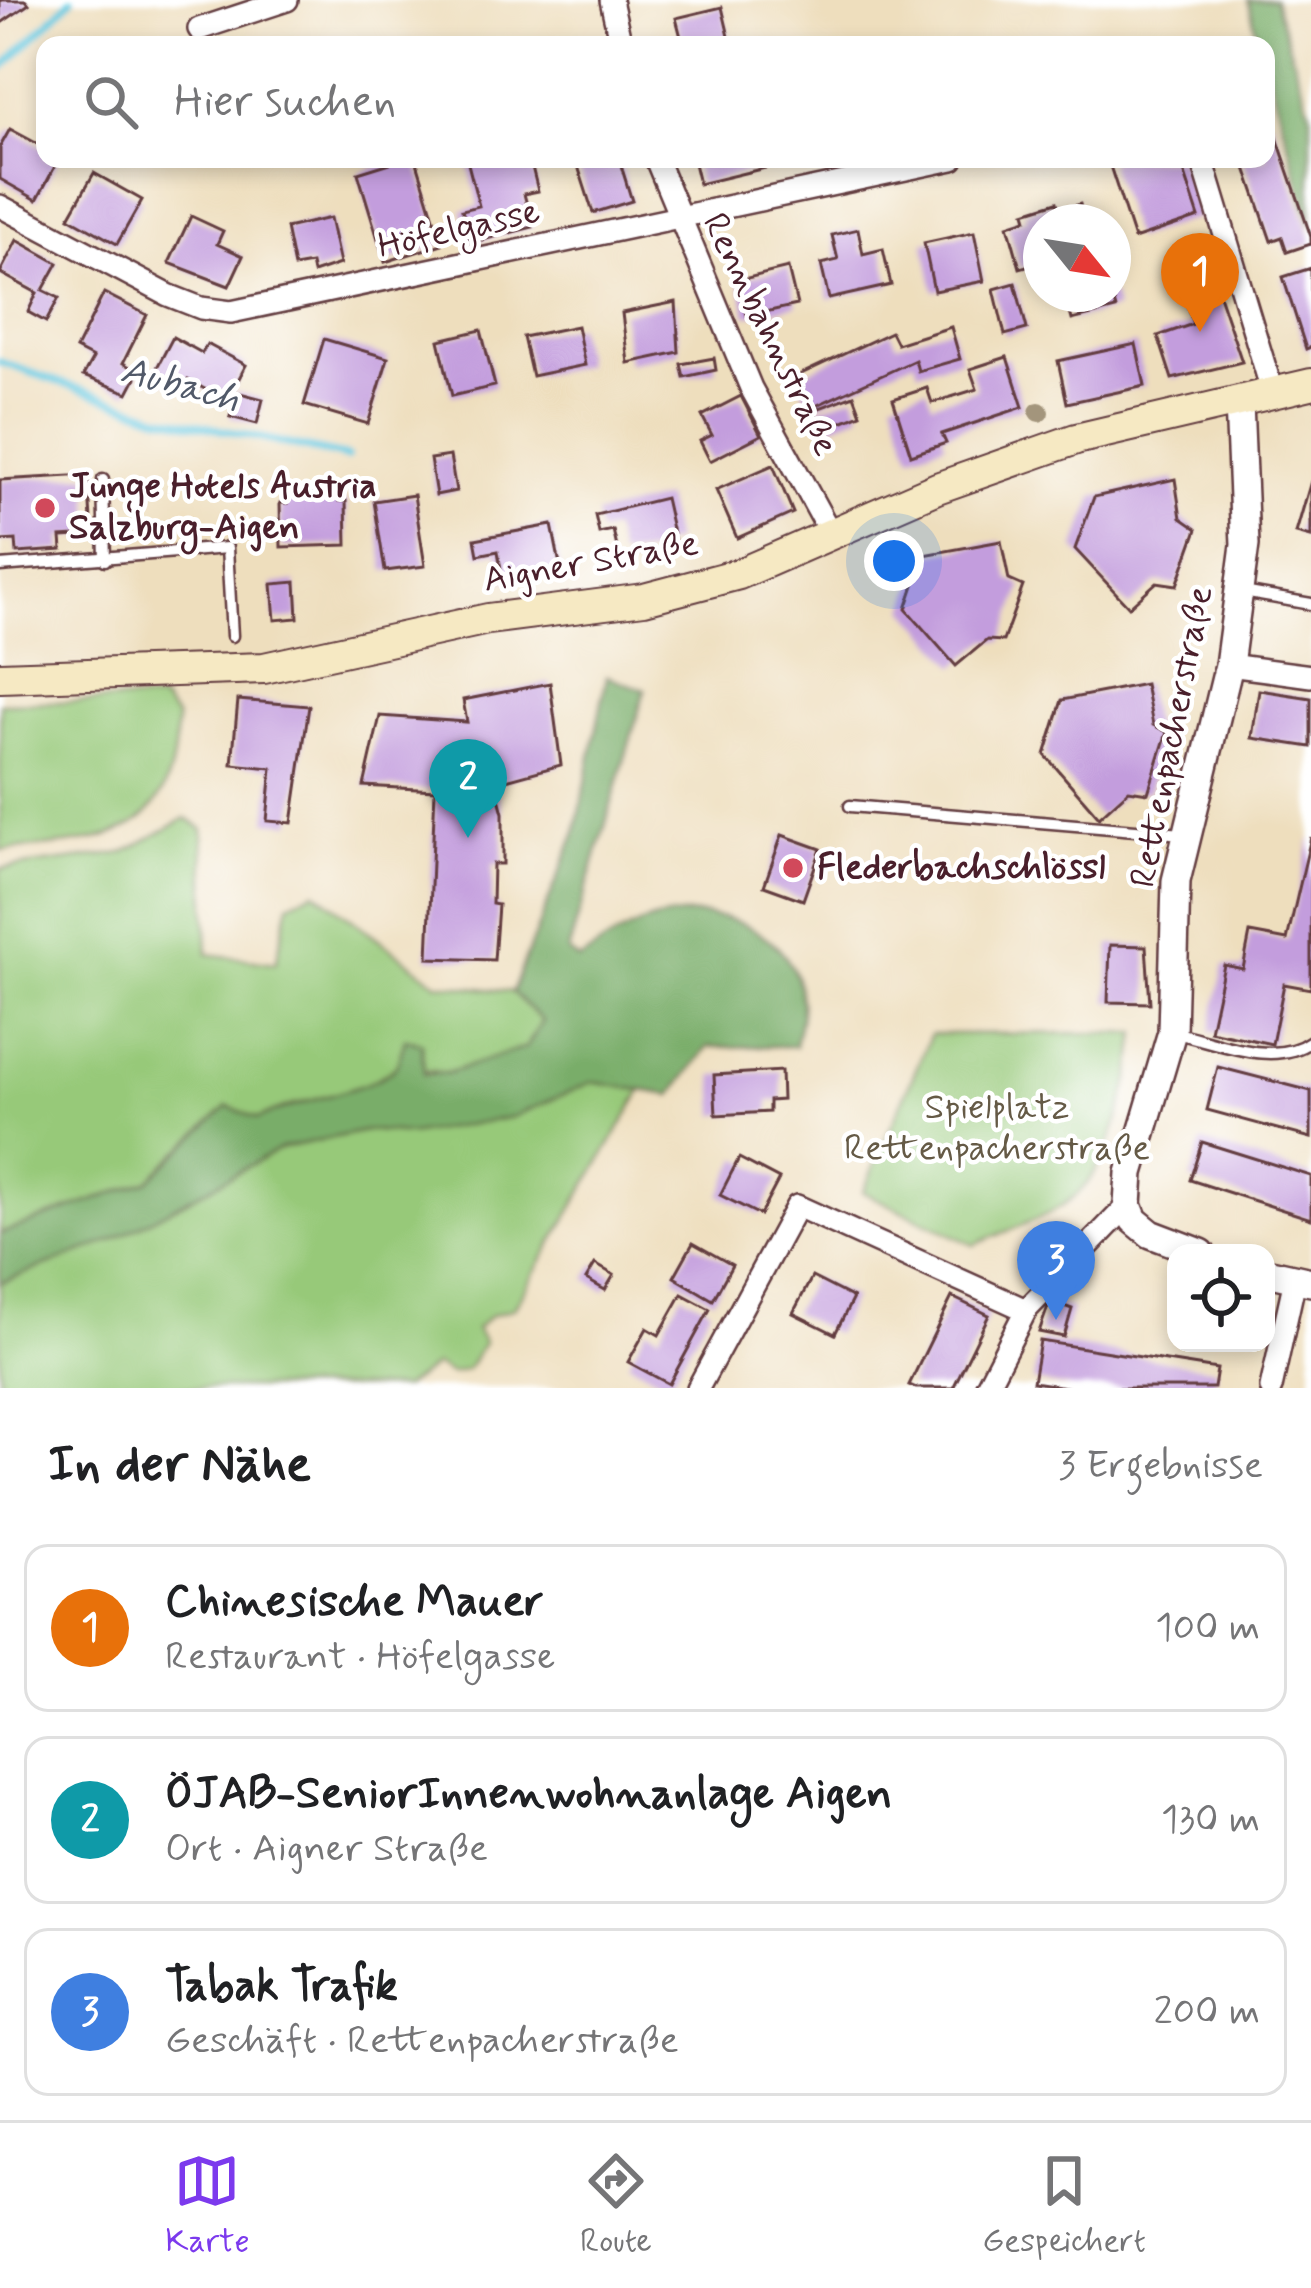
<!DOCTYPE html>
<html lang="de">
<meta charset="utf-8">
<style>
:root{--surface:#fff;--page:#f2f2f2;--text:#202124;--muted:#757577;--line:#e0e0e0;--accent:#7c3aed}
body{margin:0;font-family:Mynerve,sans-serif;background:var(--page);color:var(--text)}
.controls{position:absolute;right:36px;bottom:36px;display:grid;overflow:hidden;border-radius:24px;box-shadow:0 6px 18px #0003}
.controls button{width:108px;height:108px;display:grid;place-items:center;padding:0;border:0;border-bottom:3px solid var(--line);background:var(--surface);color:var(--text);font:60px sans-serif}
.compass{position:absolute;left:1023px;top:204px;width:108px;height:108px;border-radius:50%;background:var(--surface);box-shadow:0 6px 18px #0003;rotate:120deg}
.you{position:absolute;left:894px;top:561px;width:42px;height:42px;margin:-30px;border:9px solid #fff;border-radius:50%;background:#1a73e8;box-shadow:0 0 0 18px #1a73e833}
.badge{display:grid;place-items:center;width:78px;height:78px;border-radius:50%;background:var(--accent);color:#fff;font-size:39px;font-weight:700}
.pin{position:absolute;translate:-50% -99px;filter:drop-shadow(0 3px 6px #0008)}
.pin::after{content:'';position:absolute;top:63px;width:42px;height:36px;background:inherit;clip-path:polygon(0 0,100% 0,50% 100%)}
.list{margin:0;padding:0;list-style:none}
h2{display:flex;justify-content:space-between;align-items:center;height:156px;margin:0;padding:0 48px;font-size:51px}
h2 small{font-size:39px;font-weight:400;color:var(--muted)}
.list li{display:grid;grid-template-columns:78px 1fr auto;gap:36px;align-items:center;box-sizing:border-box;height:168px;margin:0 24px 24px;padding:0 24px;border:3px solid var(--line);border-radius:24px}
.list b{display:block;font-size:45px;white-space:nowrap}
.list p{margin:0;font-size:39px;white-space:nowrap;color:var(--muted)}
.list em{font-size:39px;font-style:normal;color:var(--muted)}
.icon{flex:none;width:66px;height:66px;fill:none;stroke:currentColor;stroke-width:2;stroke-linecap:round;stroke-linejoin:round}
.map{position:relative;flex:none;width:1311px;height:1388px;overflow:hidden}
.search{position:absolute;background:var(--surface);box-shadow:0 6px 18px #0003;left:36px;right:36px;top:36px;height:132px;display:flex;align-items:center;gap:30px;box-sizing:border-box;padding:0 42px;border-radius:24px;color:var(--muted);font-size:45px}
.sheet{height:732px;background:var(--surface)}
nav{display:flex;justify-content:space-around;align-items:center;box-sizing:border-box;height:168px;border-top:3px solid var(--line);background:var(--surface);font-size:33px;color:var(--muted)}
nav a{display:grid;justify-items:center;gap:6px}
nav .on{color:var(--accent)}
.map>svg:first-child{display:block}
.green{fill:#97c979;stroke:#707452;stroke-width:3}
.forest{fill:#79ad69;stroke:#62664a;stroke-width:3}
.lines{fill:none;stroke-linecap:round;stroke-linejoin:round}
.stream{stroke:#5fc5dc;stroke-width:8}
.building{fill:#c39ddd}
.service-casing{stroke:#633c41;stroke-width:15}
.minor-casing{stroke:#633c41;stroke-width:26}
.tertiary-casing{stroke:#633c41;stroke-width:32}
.secondary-casing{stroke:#633c41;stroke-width:34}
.service{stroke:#fff;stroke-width:10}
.minor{stroke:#fff;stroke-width:21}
.tertiary{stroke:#fff;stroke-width:27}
.secondary{stroke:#f6e9c3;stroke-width:30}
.tree{fill:#a3957c}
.poi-dot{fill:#d1495b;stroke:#fff;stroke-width:4.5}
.labels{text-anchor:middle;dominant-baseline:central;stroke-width:9;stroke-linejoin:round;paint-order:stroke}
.street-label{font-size:36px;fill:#4a1f2b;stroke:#fff}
.poi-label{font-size:36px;font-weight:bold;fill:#4a1f2b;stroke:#fff;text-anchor:start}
.park-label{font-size:36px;fill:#655a46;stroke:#fff}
.water-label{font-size:39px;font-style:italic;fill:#515969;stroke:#fff}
</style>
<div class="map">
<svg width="1311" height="1388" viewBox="0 0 1311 1388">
<rect width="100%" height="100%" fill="#fff"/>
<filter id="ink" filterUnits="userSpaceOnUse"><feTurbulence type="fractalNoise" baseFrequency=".00833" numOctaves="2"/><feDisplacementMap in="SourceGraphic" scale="24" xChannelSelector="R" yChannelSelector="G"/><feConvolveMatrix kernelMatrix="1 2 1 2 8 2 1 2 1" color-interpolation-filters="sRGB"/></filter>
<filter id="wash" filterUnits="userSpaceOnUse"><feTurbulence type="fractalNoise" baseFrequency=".004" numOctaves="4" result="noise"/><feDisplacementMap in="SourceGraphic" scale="48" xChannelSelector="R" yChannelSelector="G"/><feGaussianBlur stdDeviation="2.7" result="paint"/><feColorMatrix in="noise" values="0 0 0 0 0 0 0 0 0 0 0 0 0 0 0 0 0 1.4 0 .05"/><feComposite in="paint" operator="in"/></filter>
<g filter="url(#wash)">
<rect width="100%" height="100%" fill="#eedebd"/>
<g class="green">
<path d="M 161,700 L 176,718 C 176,843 103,842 0,850 L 0,703 Z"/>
<path d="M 186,818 L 203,829 L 208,954 L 276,963 L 289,903 L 315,891 L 437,983 L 512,992 L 542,1021 L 527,1047 L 448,1073 L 395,1067 C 358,1097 302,1096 258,1119 L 228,1106 L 148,1181 L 0,1234 L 0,869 L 123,853 Z"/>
<path d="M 1137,1033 C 1132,1079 1113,1164 1075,1196 C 1050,1218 1004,1231 974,1245 L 863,1192 L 931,1034 Z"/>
<polygon points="592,1082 643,1089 514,1308 490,1316 476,1329 484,1343 467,1369 450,1374 435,1365 403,1388 0,1388 0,1283 14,1275 113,1240 282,1148 369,1130 413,1134 460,1125"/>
</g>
<g class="forest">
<polygon points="1248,0 1274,0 1311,114 1311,225 1266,65 1266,45 1260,45"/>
<path d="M 607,676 L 645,690 L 568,952 L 579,960 C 604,943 630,925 661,918 C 721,904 796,932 801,1000 C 803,1014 797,1032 795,1046 L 708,1047 L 672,1095 L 592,1082 L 512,1117 L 413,1134 L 369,1130 L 282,1148 L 113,1240 L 0,1283 L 0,1234 L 148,1181 L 228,1106 L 258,1119 C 289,1103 381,1087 395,1067 C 400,1060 402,1047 405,1039 L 422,1043 L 424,1074 L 448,1073 L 527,1047 L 542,1021 L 512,992 L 576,832 Z"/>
</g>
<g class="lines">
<g class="stream">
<polyline points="0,70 71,0"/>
<polyline points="0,362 158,416 347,457"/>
</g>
</g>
<g id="blocks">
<g class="building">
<polygon points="0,0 26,0 29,4 0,24"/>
<polygon points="722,7 731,45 683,45 676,18"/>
<polygon points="1271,120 1311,237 1311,244 1287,252 1282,237 1271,241 1243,159 1266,159 1266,122"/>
<polygon points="10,129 45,148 45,159 59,159 37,200 0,179 0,147"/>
<polygon points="403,159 416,159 442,244 385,262 358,173"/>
<polygon points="530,159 538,191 524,194 533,227 471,243 462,210 479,206 467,160"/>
<polygon points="590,159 619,159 632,201 593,213 577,163"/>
<polygon points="693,159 794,159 794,161 699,184"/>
<polygon points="1120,159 1180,159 1199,217 1134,239 1109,163"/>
<polygon points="94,173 142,200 117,244 69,217"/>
<polygon points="1057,202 1059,210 1080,204 1085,222 1041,222 1041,262 1020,268 1008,225 1027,219 1025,212"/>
<polygon points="191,216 223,231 217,244 243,256 229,286 169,263"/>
<polygon points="330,218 340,264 313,273 311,264 294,267 286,228"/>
<polygon points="858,229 863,254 883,249 891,285 829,299 821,264 838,260 832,235"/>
<polygon points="974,232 984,281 934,291 924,243"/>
<polygon points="17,240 58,263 43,290 59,298 46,322 28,312 37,293 0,273"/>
<polygon points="788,268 797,305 747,316 739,280"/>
<polygon points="1311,268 1311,347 1306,349 1283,277"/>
<polygon points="1015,283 1027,329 1005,335 994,289"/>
<polygon points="1217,289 1242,362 1172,379 1158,336 1193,324 1185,300"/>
<polygon points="104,293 147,315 123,363 139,372 128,393 83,376 93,358 76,349"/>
<polygon points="1065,294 1112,294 1116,309 1072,320"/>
<polygon points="676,302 679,352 628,363 622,313"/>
<polygon points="577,326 585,365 532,376 523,337"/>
<polygon points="951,327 960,359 918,371 915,360 811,408 797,376 891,332 897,344"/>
<polygon points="481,330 495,386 452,396 439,340"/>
<polygon points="173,337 202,353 207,344 246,365 227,401 188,380 183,390 153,375"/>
<polygon points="324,339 388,358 368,424 304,405"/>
<polygon points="1136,344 1145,386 1067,403 1058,361"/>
<polygon points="1007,357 1023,407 942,434 946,443 911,455 893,399 927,388 932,403 977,389 970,369"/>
<polygon points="714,358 716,370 684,377 681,364"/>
<polygon points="236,392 263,399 257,424 230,417"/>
<polygon points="854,395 861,414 822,430 814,410"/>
<polygon points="741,396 761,435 710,461 700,441 712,435 702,416"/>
<polygon points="450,456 456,491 436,495 430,459"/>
<polygon points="773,465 793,513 737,538 716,490"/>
<polygon points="88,475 92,535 61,537 62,550 17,553 16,540 0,541 0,480"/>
<polygon points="1175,479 1181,518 1197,529 1177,585 1157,582 1129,607 1075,549 1094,497"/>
<polygon points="1311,481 1311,537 1296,533"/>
<polygon points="339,494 339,501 346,501 347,545 281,547 280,503 287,503 287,495"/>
<polygon points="414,495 425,566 385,571 374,501"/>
<polygon points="665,498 675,542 661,545 663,551 619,556 613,530 599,533 595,515"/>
<polygon points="552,525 561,570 503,581 498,551 478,555 475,539"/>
<polygon points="1001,541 1009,580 1023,586 1003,641 987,640 956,666 906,609 924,555"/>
<polygon points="296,582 298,618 275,620 272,584"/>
<polygon points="550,683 561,765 495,783 503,813 503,864 493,864 492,904 498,905 494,960 428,958 435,790 364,786 380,716 467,722 463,700"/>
<polygon points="1145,684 1153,725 1167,732 1148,793 1129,790 1099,817 1045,755 1062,700"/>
<polygon points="1259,690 1311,698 1311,747 1252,738"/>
<polygon points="238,700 309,706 292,823 267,821 272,768 232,764"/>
<polygon points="782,835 821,849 803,900 764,886"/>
<polygon points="1311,837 1311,989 1284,984 1272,1044 1210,1031 1224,965 1243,969 1250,933 1287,940"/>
<polygon points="1110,945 1146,946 1150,1003 1108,1002"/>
<polygon points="1218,1067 1311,1091 1311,1138 1207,1110"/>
<polygon points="781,1071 782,1100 769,1101 769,1112 716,1115 714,1075"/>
<polygon points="1202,1142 1311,1176 1311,1219 1190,1180"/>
<polygon points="739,1158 779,1179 760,1215 720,1195"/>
<polygon points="693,1243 732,1265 713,1300 674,1277"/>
<polygon points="595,1264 614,1275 605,1290 586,1279"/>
<polygon points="812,1277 853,1298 835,1334 793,1313"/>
<polygon points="682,1294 710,1309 669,1384 628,1362 647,1328 659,1335"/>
<polygon points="952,1297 989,1315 953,1388 916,1388 909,1385"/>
<polygon points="1050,1301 1072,1309 1064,1337 1039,1332"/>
<polygon points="1040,1341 1217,1369 1214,1388 1072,1388 1033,1382"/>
</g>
</g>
</g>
<g filter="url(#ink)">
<use href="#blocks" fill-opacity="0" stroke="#633c41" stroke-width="3"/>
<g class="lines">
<g class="service-casing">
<g id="service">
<polyline points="103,480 105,560"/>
<polyline points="0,566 227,548 232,636"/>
<polyline points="1243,592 1311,604"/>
<polyline points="850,806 1183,834"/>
<path d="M 1176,1033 C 1218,1042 1274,1068 1311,1041"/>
</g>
</g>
<g class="minor-casing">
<g id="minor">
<polyline points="611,0 621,45"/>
<polyline points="199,29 287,0"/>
<polyline points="656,159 751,388 832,536"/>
<polyline points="1202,159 1273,394"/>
<polyline points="0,206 168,295 201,308 231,312 953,159"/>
<polyline points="1229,665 1311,676"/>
<polyline points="698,1388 797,1206 1026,1310"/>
<polyline points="986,1388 1026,1310 1128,1205"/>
<polyline points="1271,1388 1295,1279"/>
</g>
</g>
<g class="tertiary-casing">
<g id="tertiary">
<polyline points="1201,1253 1151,1234 1134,1220 1128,1205 1130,1173 1172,1032 1176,881 1229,665 1245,545 1239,403"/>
<polyline points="1266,1272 1311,1282"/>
</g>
</g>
<g class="secondary-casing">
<polyline id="secondary" points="0,677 264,668 488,619 644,599 739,574 937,488 1076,439 1311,384"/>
</g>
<use href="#service" class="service"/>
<use href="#minor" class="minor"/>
<use href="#tertiary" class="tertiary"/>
<use href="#secondary" class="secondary"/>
</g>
<circle class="tree" cx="1039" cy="412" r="10"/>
</g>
<g class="poi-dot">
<circle cx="45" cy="508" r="12"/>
<circle cx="793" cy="868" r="12"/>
</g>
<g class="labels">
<g class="street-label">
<text transform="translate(459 230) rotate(-13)">Höfelgasse</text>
<text transform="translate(769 335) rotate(64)">Rennbahnstraße</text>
<text transform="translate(591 563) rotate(-10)">Aigner Straße</text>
<text transform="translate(1173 737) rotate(-79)">Rettenpacherstraße</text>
</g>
<g class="poi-label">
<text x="69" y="487">Junge Hotels Austria<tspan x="69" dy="41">Salzburg-Aigen</tspan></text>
<text x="817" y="868">Flederbachschlössl</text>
</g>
<g class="park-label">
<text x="997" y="1108">Spielplatz<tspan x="997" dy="41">Rettenpacherstraße</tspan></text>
</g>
<g class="water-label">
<text transform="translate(180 386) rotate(15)">Aubach</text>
</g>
</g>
</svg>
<div class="controls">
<button><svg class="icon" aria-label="locate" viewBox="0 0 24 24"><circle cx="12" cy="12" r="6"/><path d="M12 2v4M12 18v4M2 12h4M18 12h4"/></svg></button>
</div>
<svg class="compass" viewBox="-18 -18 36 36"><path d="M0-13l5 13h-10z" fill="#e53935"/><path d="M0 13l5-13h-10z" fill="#757577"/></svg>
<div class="you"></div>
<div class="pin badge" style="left:1200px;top:332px;background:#e8710a">1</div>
<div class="pin badge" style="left:468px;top:838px;background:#0f9aa8">2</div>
<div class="pin badge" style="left:1056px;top:1320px;background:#3f7fe0">3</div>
<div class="search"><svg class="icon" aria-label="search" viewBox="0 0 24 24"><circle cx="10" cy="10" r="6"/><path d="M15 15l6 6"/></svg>Hier suchen</div>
</div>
<section class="sheet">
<h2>In der Nähe<small>3 Ergebnisse</small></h2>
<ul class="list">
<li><span class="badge" style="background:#e8710a">1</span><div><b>Chinesische Mauer</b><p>Restaurant · Höfelgasse</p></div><em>100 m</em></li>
<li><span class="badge" style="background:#0f9aa8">2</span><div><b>ÖJAB-SeniorInnenwohnanlage Aigen</b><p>Ort · Aigner Straße</p></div><em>130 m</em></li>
<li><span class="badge" style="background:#3f7fe0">3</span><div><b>Tabak Trafik</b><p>Geschäft · Rettenpacherstraße</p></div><em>200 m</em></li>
</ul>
</section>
<nav>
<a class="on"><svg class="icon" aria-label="map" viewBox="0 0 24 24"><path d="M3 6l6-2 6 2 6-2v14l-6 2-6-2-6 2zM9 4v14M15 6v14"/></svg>Karte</a>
<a><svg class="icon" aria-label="directions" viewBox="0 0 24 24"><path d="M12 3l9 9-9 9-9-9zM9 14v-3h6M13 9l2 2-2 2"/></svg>Route</a>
<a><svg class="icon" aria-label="saved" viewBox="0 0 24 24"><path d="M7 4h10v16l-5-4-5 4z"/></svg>Gespeichert</a>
</nav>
